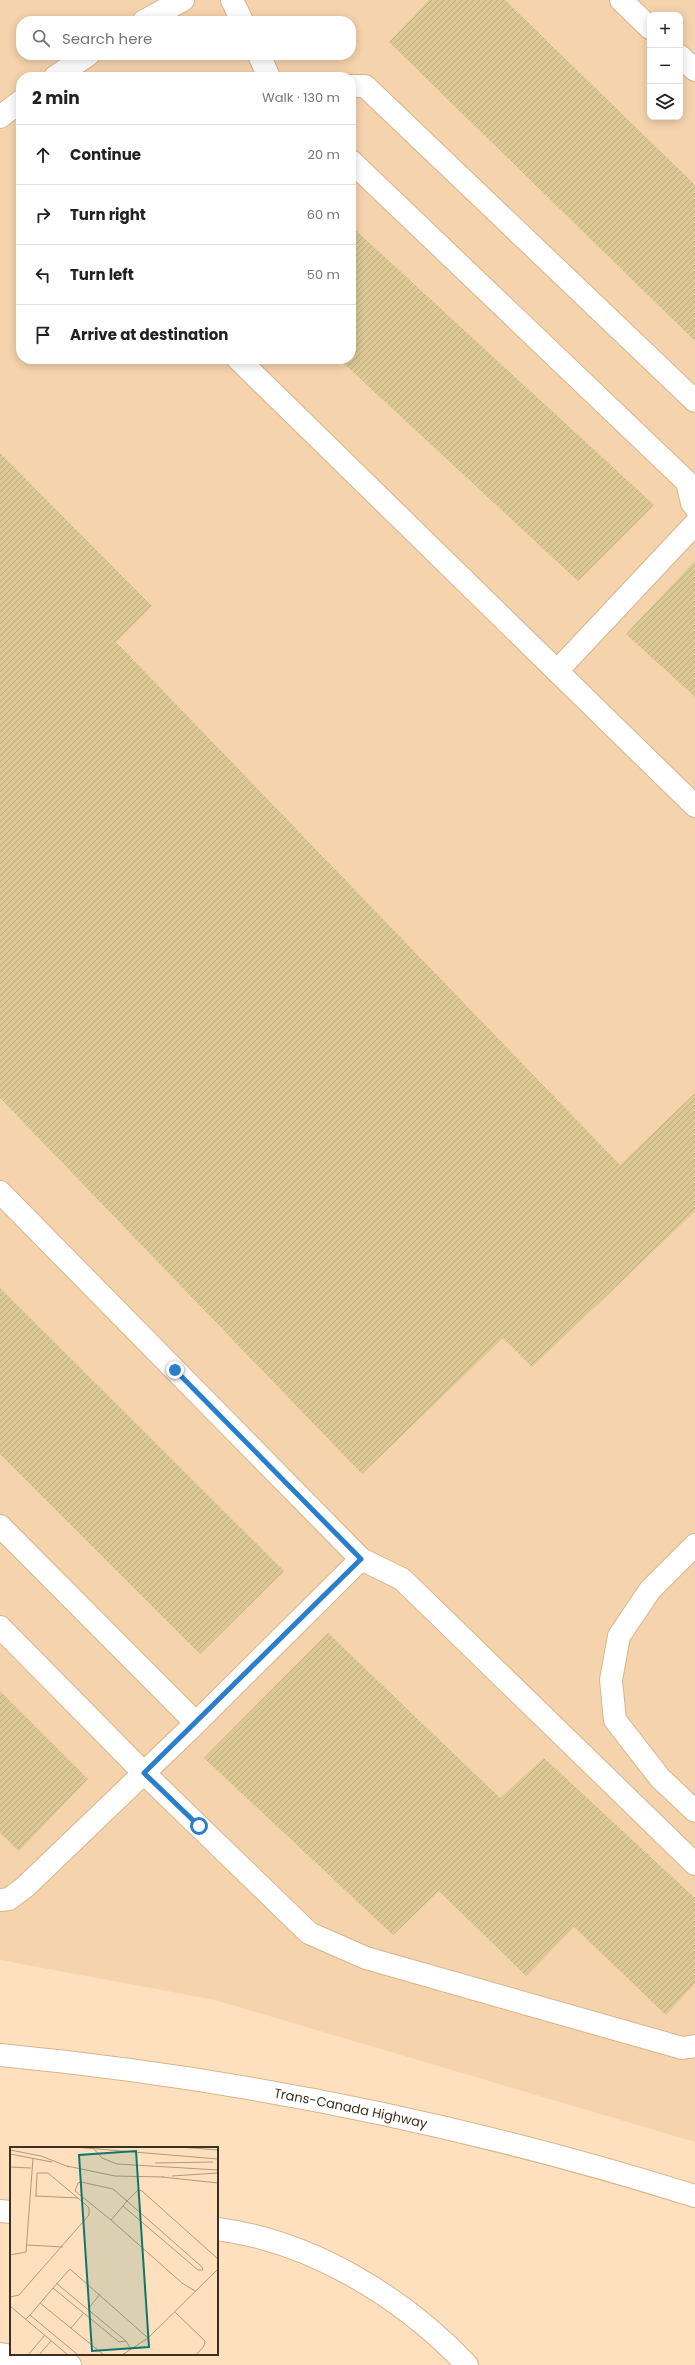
<!DOCTYPE html>
<meta charset="utf-8">
<style>
:root{--surface:#fff;--page:#f2f2f2;--text:#222;--muted:#767676;--line:#e0e0e0}
body{margin:0;font-family:Poppins,sans-serif;background:var(--page);color:var(--text)}
.controls{position:absolute;right:12px;top:12px;display:grid;overflow:hidden;border-radius:8px;box-shadow:0 2px 10px #0003}
.controls button{width:36px;height:36px;display:grid;place-items:center;padding:0;border:0;border-bottom:1px solid var(--line);background:var(--surface);color:var(--text);font:20px sans-serif}
.stop{position:absolute;width:12px;height:12px;margin:-9px;border:3px solid #297fcd;border-radius:50%;background:#fff}
.stop.end{background:#297fcd;border-color:#fff;box-shadow:0 1px 4px #0008}
.list{margin:0;padding:0;list-style:none}
h2{display:flex;justify-content:space-between;align-items:center;height:52px;margin:0;padding:0 16px;font-size:17px}
h2 small{font-size:13px;font-weight:400;color:var(--muted)}
.list li{display:grid;grid-template-columns:26px 1fr auto;gap:12px;align-items:center;box-sizing:border-box;height:60px;padding:0 16px;border-top:1px solid var(--line)}
.list b{display:block;font-size:15px;white-space:nowrap}
.list em{font-size:13px;font-style:normal;color:var(--muted)}
.icon{flex:none;width:22px;height:22px;fill:none;stroke:currentColor;stroke-width:2;stroke-linecap:round;stroke-linejoin:round}
.map{position:relative;flex:none;width:695px;height:2365px;overflow:hidden}
.search{position:absolute;background:var(--surface);box-shadow:0 2px 10px #0003;left:16px;top:16px;width:340px;height:44px;display:flex;align-items:center;gap:10px;box-sizing:border-box;padding:0 14px;border-radius:16px;color:var(--muted);font-size:15px}
.panel{position:absolute;background:var(--surface);box-shadow:0 2px 10px #0003;left:16px;top:72px;width:340px;height:292px;border-radius:16px}
.map>svg:first-child{display:block}
.built{fill:#f5d3ac;fill-rule:evenodd}
.building{fill:url(#building-hatch)}
.lines{fill:none;stroke-linecap:round;stroke-linejoin:round}
.minor-casing{stroke:#d9b48a;stroke-width:24}
.major-casing{stroke:#d9b48a;stroke-width:24}
.highway-casing{stroke:#d9b48a;stroke-width:24}
.minor{stroke:#fff;stroke-width:22}
.major{stroke:#fff;stroke-width:22}
.highway{stroke:#fff;stroke-width:22}
.route{stroke:#297fcd;stroke-width:5}
.labels{text-anchor:middle;dominant-baseline:central;stroke-width:3.5;stroke-linejoin:round;paint-order:stroke}
.street-label{font-size:13px;fill:#3e301f;stroke:#fff}
.inset-road{fill:none;stroke:#b29a7e;stroke-width:1}
.view{fill:#0f766e;fill-opacity:0.15;stroke:#0f766e;stroke-width:2}
.inset-edge{fill:none;stroke:#3e301f;stroke-width:2}
</style>
<div class="map">
<svg width="695" height="2365" viewBox="0 0 695 2365">
<defs>
<pattern id="building-hatch" width="6" height="6" patternUnits="userSpaceOnUse"><rect width="6" height="6" fill="#dbc895"/><path d="M-1 1l2-2M0 6l6-6M5 7l2-2" fill="none" stroke="#bdac80"/></pattern>
</defs>
<rect width="100%" height="100%" fill="#ffe0be"/>
<path class="built" d="M 0,0 L 695,0 L 695,2142 L 215,2000 L 0,1960 ZM 650,15 L 680,15 L 680,117 L 650,117 ZM 21,21 L 351,21 L 351,55 L 21,55 ZM 21,77 L 351,77 L 351,359 L 21,359 Z"/>
<g class="building">
<polygon points="429,0 505,0 695,185 695,341 389,42"/>
<polygon points="351,226 654,505 578,581 339,359 351,359"/>
<polygon points="0,453 152,606 116,642 620,1165 695,1093 695,1211 532,1367 503,1338 362,1474 0,1098"/>
<polygon points="695,561 695,697 626,634"/>
<polygon points="0,1288 284,1571 200,1654 0,1454"/>
<polygon points="328,1633 500,1798 544,1758 695,1898 695,1983 666,2015 574,1927 526,1976 439,1891 393,1935 204,1758"/>
<polygon points="0,1691 88,1779 19,1851 0,1833"/>
</g>
<g class="lines">
<g class="minor-casing">
<g id="minor">
<polyline points="232,0 242,21"/>
<polyline points="621,0 650,28"/>
<polyline points="144,21 183,0"/>
<polyline points="259,55 269,77"/>
<polyline points="680,56 695,70"/>
<polyline points="55,77 88,55"/>
<polyline points="351,86 365,86 695,401"/>
<polyline points="0,117 21,101"/>
<polyline points="351,161 687,482 692,503 695,507"/>
<polyline points="238,359 695,806"/>
<polyline points="557,671 695,524"/>
<polyline points="0,1192 361,1559 196,1723"/>
<polyline points="0,1526 196,1723 25,1887 9,1899 0,1900"/>
<polyline points="695,1545 650,1590 619,1636 611,1680 615,1720 660,1778 695,1811"/>
<polyline points="361,1559 402,1579 695,1864"/>
<polyline points="0,1627 144,1773 309,1933 366,1958 682,2048 695,2046"/>
</g>
</g>
<g class="major-casing">
<g id="major">
<path id="s1" d="M 0,2055 C 239,2078 466,2124 695,2196"/>
</g>
</g>
<g class="highway-casing">
<g id="highway">
<polyline points="0,2211 11,2212"/>
<path d="M 217,2229 C 311,2241 403,2297 467,2365"/>
<polyline points="0,2354 70,2365"/>
</g>
</g>
<use href="#minor" class="minor"/>
<use href="#major" class="major"/>
<use href="#highway" class="highway"/>
</g>
<g class="lines">
<polyline class="route" points="175,1370 361,1559 144,1773 199,1826"/>
</g>
<g class="labels">
<g class="street-label">
<text stroke="none"><textPath href="#s1" startOffset="355">Trans-Canada Highway</textPath></text>
</g>
</g>
<g transform="translate(10 2147)">
<rect width="208" height="208" fill="#ffe0be"/>
<path class="inset-road" d="M 64,0 L 208,12M 82,0 L 92,11 L 107,17 L 208,23M 169,0 L 208,3M 0,3 L 31,9 L 59,20M 0,7 L 42,15M 145,16 L 203,15M 57,19 L 105,29 L 154,30M 0,20 L 21,21M 162,29 L 208,26M 152,30 L 208,36M 25,49 L 68,51M 113,59 L 101,73 L 172,136 L 185,144M 101,73 L 65,44 L 68,36 L 71,35 L 103,42 L 117,54 L 192,120 L 193,123 L 188,123 L 113,59 L 117,54 L 128,43 L 132,44 L 208,112M 17,98 L 53,100M 0,108 L 16,105 L 23,11M 46,136 L 116,194 L 121,202M 0,150 L 9,148 L 79,68 L 79,61 L 75,57 L 38,26 L 27,26 L 26,49M 30,156 L 94,208M 0,159 L 58,208M 79,161 L 90,147M 165,165 L 195,194 L 194,199 L 186,208M 20,168 L 43,141M 16,172 L 20,168 L 68,208M 61,181 L 73,167M 116,194 L 109,195 L 43,141 L 60,122 L 138,191M 18,208 L 35,188M 29,208 L 41,194M 112,208 L 138,191 L 208,122"/>
<path class="view" d="M 126,4 L 139,200 L 82,204 L 69,8 Z"/>
<rect width="208" height="208" class="inset-edge"/>
</g>
</svg>
<div class="controls">
<button>+</button>
<button>−</button>
<button><svg class="icon" aria-label="layers" viewBox="0 0 24 24"><path d="M12 4l9 5-9 5-9-5zM3 14l9 5 9-5"/></svg></button>
</div>
<div class="stop" style="left:199px;top:1826px"></div>
<div class="stop end" style="left:175px;top:1370px"></div>
<div class="search"><svg class="icon" aria-label="search" viewBox="0 0 24 24"><circle cx="10" cy="10" r="6"/><path d="M15 15l6 6"/></svg>Search here</div>
<section class="panel">
<h2>2 min<small>Walk · 130 m</small></h2>
<ul class="list">
<li><svg class="icon" aria-label="ahead" viewBox="0 0 24 24"><path d="M12 20V5M6 11l6-6 6 6"/></svg><div><b>Continue</b></div><em>20 m</em></li>
<li><svg class="icon" aria-label="right" viewBox="0 0 24 24"><path d="M7 20v-9h11M14 6l5 5-5 5"/></svg><div><b>Turn right</b></div><em>60 m</em></li>
<li><svg class="icon" aria-label="left" viewBox="0 0 24 24"><path d="M17 20v-9H6M10 6l-5 5 5 5"/></svg><div><b>Turn left</b></div><em>50 m</em></li>
<li><svg class="icon" aria-label="arrive" viewBox="0 0 24 24"><path d="M6 21V4h12l-3 4 3 4H6"/></svg><div><b>Arrive at destination</b></div></li>
</ul>
</section>
</div>
